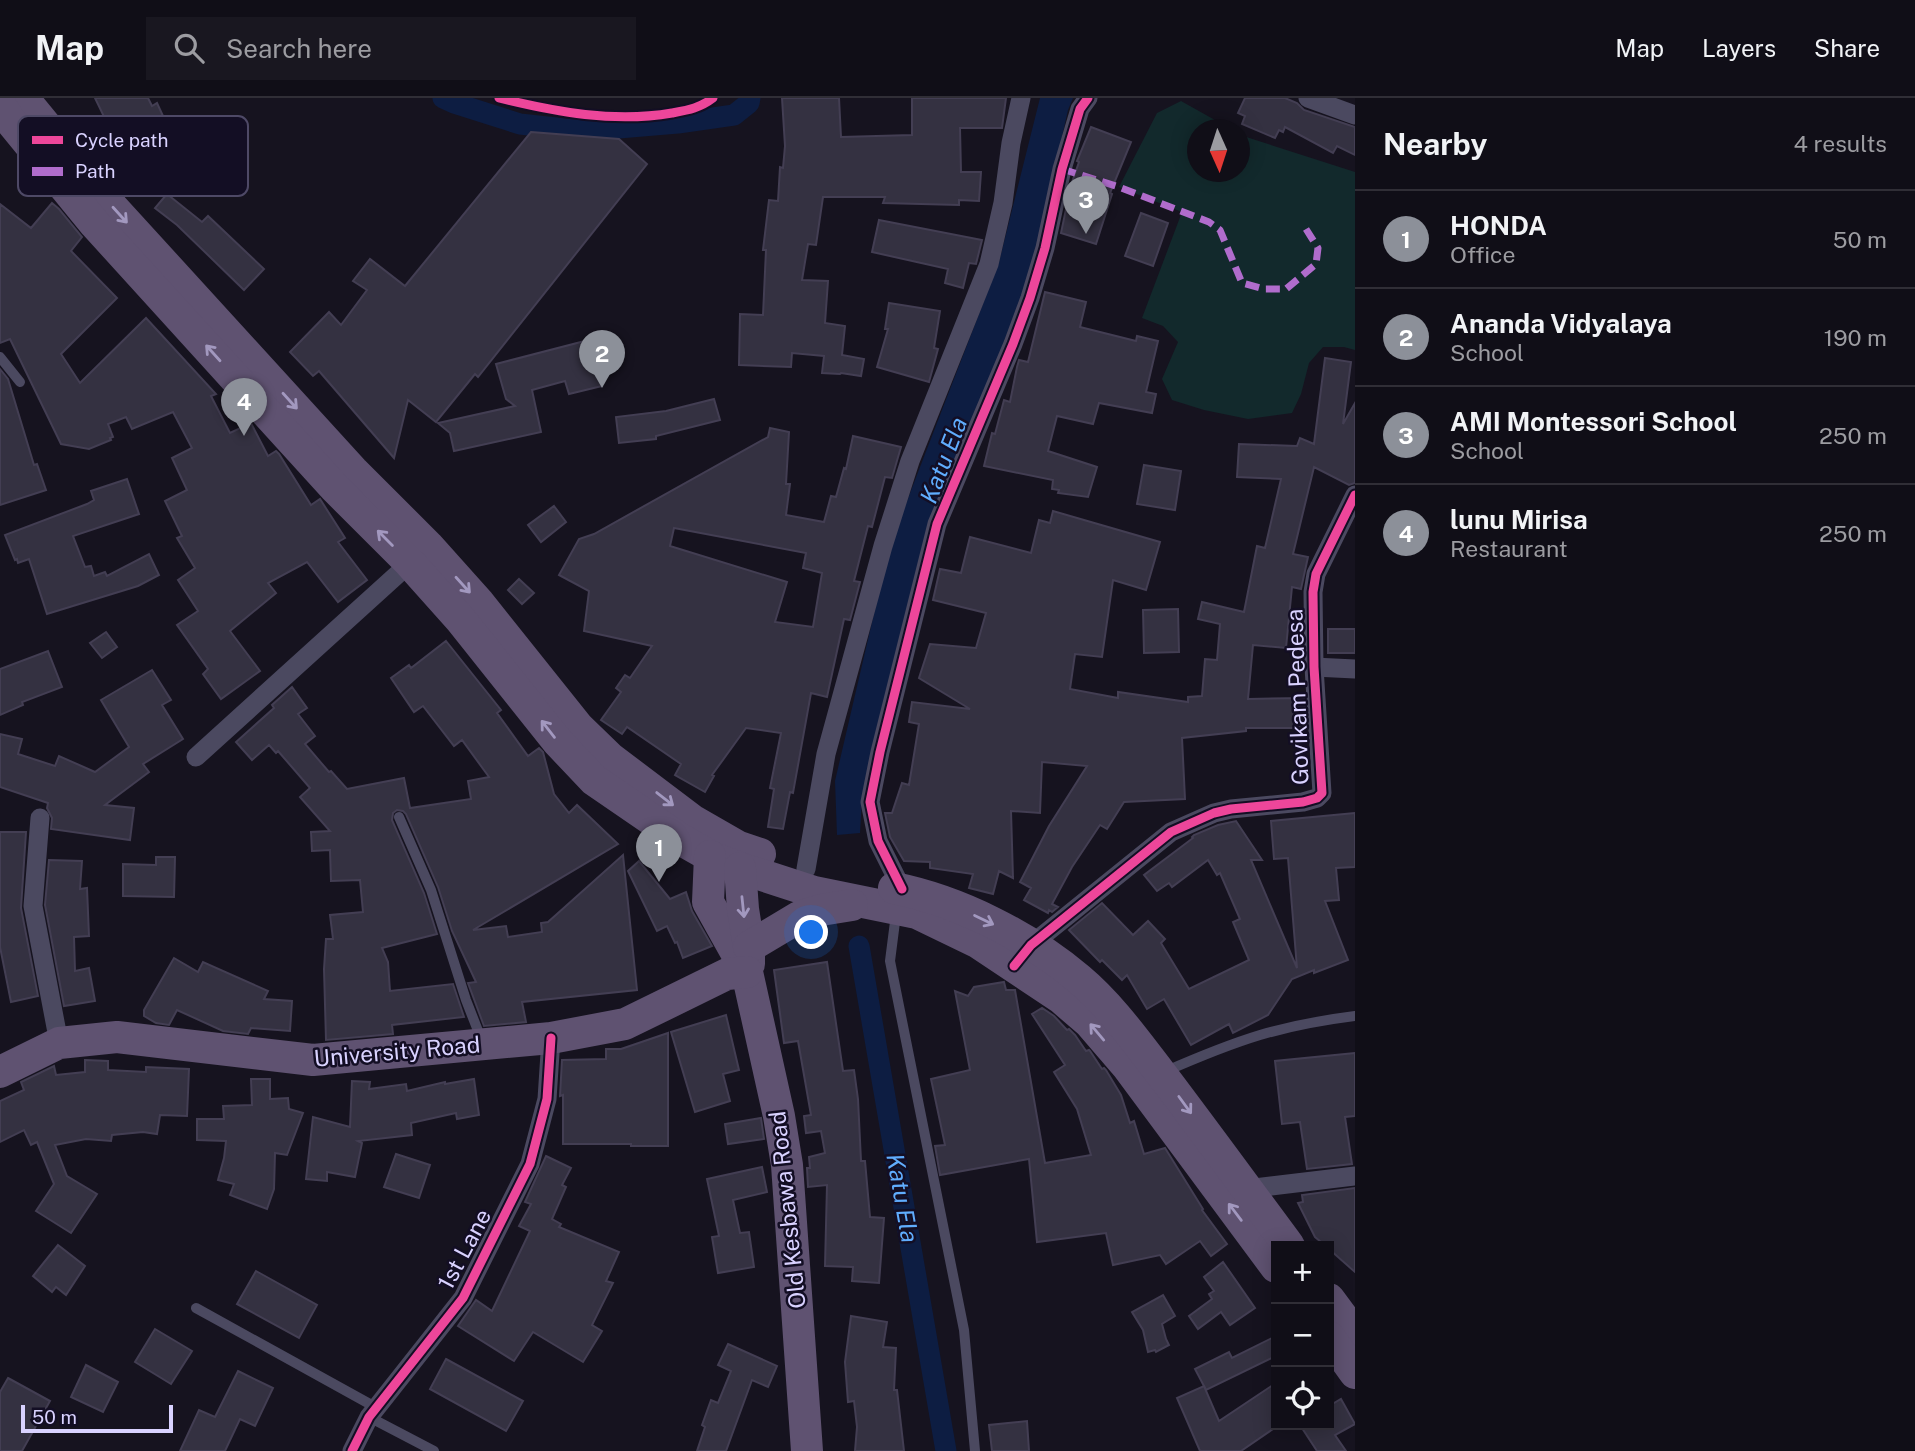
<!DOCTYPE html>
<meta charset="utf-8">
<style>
:root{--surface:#100e17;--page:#191720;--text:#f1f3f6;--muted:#9c9ca1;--line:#302e36;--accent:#8c9099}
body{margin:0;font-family:"Public Sans",sans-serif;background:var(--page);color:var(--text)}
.controls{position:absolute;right:21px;bottom:21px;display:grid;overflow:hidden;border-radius:0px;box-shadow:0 4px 18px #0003}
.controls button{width:63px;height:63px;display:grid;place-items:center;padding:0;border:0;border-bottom:2px solid var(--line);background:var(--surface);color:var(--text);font:35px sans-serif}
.compass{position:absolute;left:1187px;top:21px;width:63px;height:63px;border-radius:50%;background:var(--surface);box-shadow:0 4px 18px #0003;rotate:177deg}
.scale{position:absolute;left:21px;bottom:18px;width:152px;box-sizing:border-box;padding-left:7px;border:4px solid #d9d2ff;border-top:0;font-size:19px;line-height:24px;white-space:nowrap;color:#d9d2ff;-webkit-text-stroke:5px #130e24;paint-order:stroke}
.you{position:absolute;left:812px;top:835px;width:24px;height:24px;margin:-18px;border:5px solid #fff;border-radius:50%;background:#1a73e8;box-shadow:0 0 0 10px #1a73e833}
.badge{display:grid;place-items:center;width:46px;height:46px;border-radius:50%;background:var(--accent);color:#fff;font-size:23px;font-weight:700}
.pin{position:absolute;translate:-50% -58px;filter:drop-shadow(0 2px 4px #0008)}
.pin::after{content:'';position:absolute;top:37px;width:24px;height:21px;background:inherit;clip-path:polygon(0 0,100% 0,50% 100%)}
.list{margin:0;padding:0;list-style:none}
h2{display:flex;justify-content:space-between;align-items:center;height:91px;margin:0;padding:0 28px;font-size:30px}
h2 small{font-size:23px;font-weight:400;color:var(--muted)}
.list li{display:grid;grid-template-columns:46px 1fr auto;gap:21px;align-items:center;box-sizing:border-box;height:98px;padding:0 28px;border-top:2px solid var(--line)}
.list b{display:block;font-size:26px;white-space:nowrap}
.list p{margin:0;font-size:23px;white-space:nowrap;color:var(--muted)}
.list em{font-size:23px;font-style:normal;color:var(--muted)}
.icon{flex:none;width:38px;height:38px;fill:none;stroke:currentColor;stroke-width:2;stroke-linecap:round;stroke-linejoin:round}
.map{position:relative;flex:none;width:1355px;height:1353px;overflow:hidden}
header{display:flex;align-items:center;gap:42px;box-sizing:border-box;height:98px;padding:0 35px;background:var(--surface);border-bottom:2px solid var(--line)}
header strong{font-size:33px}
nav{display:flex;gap:38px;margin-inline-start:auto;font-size:24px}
.search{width:490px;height:63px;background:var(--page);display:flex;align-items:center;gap:18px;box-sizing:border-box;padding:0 24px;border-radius:0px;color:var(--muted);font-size:26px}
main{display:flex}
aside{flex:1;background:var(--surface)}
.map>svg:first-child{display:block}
.green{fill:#12292c}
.water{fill:#0d1d42}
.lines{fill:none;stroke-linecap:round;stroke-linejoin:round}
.canal{stroke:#0d1d42;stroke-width:21}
.building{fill:#343141;stroke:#433e53;stroke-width:2;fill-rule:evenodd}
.service{stroke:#4b4960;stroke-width:10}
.minor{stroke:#4b4960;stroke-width:19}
.primary{stroke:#5f5271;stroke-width:32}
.quiet{stroke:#b06ccc;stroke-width:7;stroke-dasharray:14 7;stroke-linecap:butt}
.cycleway-casing{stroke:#130e24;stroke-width:13}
.cycleway{stroke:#ed469a;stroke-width:9}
.oneway{stroke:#a298bf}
.labels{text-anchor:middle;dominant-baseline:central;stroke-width:5;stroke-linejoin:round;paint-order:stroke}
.street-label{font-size:23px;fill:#d9d2ff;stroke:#130e24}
.water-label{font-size:24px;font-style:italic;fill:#60adfe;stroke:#130e24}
.key{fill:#130e24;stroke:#4e4966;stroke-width:2}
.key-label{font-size:19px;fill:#d9d2ff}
</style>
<header>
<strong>Map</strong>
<div class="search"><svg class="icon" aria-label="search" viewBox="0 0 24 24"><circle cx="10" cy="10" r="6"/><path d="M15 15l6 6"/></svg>Search here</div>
<nav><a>Map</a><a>Layers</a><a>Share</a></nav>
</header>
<main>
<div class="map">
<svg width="1355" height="1353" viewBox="0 0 1355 1353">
<rect width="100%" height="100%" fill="#16131f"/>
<polygon class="green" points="1181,3 1231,31 1198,32 1198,74 1240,74 1240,37 1355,74 1355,252 1344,249 1323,249 1309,265 1301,296 1292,315 1248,321 1204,312 1172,302 1162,281 1178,244 1163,228 1142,220 1182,114 1119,89 1157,15"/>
<polygon class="water" points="1040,0 1073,0 1068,12 1033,169 931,433 862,701 860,735 837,737 835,683 890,447 999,164"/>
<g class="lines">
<g class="canal">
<polyline points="443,0 454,5 520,26 583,33 678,25 734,17 749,5 750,0"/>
<polyline points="859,848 946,1353"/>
</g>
</g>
<g class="building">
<polygon points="95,0 148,0 152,8 157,5 175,44 141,60 122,21 108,27"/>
<polygon points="782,0 839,0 841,39 912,37 912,0 1006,0 1002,30 960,30 961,74 981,74 979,103 959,102 959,107 883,105 885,99 823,99 816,147 808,146 802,182 828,183 825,225 845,228 842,257 864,261 861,278 841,275 840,276 822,275 824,258 792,255 791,269 739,267 740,216 763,217 766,152 763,152 769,102 778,103 780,69 783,70 785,48"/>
<polygon points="1245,0 1285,0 1297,5 1304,12 1355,29 1355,57 1337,48 1333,55 1285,29 1283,34 1279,32 1275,40 1242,26 1245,18 1238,15"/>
<polygon points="1091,29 1131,44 1110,95 1112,96 1096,146 1061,135 1071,87 1079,64 1077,63"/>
<polygon points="531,34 619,41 647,66 478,279 475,276 436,324 408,302 394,360 319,273 313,278 290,254 329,214 341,227 367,192 353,183 370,161 405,188"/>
<polygon points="167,96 202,124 208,118 264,171 244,192 177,127 155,110"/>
<polygon points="52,105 59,111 82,139 71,153 117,200 61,256 80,285 146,220 216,296 211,298 230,335 251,325 268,358 276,353 279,356 311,407 320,401 345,440 338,444 367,482 338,504 307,464 268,485 276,495 230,533 260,573 221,601 203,576 208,571 177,527 198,513 178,482 195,470 177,440 182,438 165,403 187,392 172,360 192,350 173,314 132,331 126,319 108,326 113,339 110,340 111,342 89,351 61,346 10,241 0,245 0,106 31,130"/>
<polygon points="1141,115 1168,125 1153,168 1125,158"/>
<polygon points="879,122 982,142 976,166 969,165 963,190 945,185 948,171 872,154"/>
<polygon points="1045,194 1086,204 1080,229 1136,243 1137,238 1158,243 1146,294 1156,296 1152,315 1099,305 1093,326 1057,318 1048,353 1097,369 1088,399 1058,395 1059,392 1052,391 1053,382 984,368 992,335 995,336 1004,302 1010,304 1017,269 1019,262 1028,264"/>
<polygon points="889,205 940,213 934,250 938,251 929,284 877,269 888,231 885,231"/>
<polygon points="608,237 617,269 598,274 602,288 569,296 565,283 532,292 541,334 454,353 450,335 438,325 515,308 506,301 496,266"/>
<polygon points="1325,260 1351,264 1343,326 1355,305 1355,385 1349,387 1314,369 1293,456 1308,459 1301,491 1292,489 1286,550 1253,547 1248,601 1304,600 1306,630 1246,630 1246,633 1182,640 1185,701 1124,704 1107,731 1100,727 1072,769 1052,806 1058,809 1052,814 1049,812 1048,815 1024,802 1031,790 1020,784 1049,728 1087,668 1042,664 1040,715 1011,713 1013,780 999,773 993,796 969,790 973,776 930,770 930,764 904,763 890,739 885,715 892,715 902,685 909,687 919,626 909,624 912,604 970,611 919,580 930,546 976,550 986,515 933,502 940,471 961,475 970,439 1031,455 1039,422 1050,425 1053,413 1160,444 1146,492 1113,482 1102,559 1075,556 1070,591 1118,600 1118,594 1188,604 1188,599 1202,598 1205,561 1217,562 1220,526 1198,521 1202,504 1244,514 1257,448 1265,450 1281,381 1237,379 1239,346 1297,348 1300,340 1314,346"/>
<polygon points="0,271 8,281 34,367 37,366 46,392 0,407"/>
<polygon points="714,301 720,322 656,338 656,341 619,345 616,319 666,313"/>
<path d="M 770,330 L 789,334 L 786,386 L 790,386 L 786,417 L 824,424 L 831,398 L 836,399 L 844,370 L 846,371 L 853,338 L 901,349 L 892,380 L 885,379 L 872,429 L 868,428 L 854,483 L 860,484 L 850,522 L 844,521 L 827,599 L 811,595 L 793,695 L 790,694 L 783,731 L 768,729 L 774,691 L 770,690 L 781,635 L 746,630 L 712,677 L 714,678 L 705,694 L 675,677 L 681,666 L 627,629 L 622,636 L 601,622 L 621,594 L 616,590 L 625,577 L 630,580 L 652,548 L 584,533 L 589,493 L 559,477 L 579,441 L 594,436 L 768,339 ZM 674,430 L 806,455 L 803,470 L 822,475 L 813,529 L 775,524 L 787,484 L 670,448 Z"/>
<polygon points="1144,367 1181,373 1175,412 1137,406"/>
<polygon points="127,381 139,416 73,438 85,469 91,468 94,478 105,474 107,478 149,456 159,477 138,488 47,516 29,461 18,465 17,461 15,462 5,437 87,406 94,402 91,393"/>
<polygon points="554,408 566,424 541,444 528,427"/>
<polygon points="519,481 534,495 522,506 508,492"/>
<polygon points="1178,511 1179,554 1144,555 1143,512"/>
<rect x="1328" y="531" width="27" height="24"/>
<polygon points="106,534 117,549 102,560 90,545"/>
<polygon points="446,543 501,612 497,615 528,658 539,650 543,654 554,696 569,715 577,707 618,746 473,832 506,828 508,839 542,834 541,825 548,824 623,757 637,892 522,904 526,924 484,928 468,885 476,884 452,833 438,789 406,716 403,713 397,712 393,715 392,722 424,795 437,836 382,850 388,864 390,893 453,886 464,919 392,927 393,936 326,942 324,871 326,841 333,841 330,817 363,814 360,782 331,783 330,752 312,753 311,734 330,733 300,699 310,690 278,653 276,655 269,647 252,662 236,644 274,610 272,607 292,589 307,610 298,616 315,638 305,646 329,674 331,673 347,691 404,680 410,710 471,701 468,683 489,679 462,642 454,648 423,608 414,614 391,580 409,567 411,570"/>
<polygon points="48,553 62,589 22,604 23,607 0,617 0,571"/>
<polygon points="152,572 171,602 162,607 183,641 143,666 149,674 105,707 134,710 130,742 51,731 52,720 47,710 48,705 0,689 0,636 22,641 18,656 55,668 59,658 95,674 129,649 101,602"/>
<polygon points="1355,715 1355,769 1336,770 1339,802 1325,803 1348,862 1314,875 1314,872 1292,881 1268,917 1233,935 1229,926 1191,947 1164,901 1147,911 1127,877 1122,882 1102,862 1100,864 1069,832 1102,805 1133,837 1148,823 1165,841 1161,845 1189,891 1249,862 1233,824 1240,821 1220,775 1217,777 1208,762 1172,789 1169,785 1157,793 1144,777 1193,740 1192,739 1194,737 1218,727 1236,723 1262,762 1251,762 1297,870 1288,760 1274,761 1271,723"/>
<polygon points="0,734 26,734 21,810 38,898 11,904 0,849"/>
<polygon points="156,759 175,759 174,799 123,798 123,766 156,767"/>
<polygon points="49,762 82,763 80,791 87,790 89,838 74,839 75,873 89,870 95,903 64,908 45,807"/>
<polygon points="639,763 670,801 686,794 692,813 712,848 683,860 677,844 675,845 667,828 657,833 628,773"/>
<polygon points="174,860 198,874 203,864 268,893 264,901 292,903 290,933 251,930 248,936 223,933 177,912 169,927 156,925 144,918 144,912"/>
<polygon points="827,864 843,973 854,972 858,1001 861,1063 865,1063 870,1119 884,1120 879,1185 852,1183 853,1169 825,1168 827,1087 808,1089 807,1070 810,1070 809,1059 825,1055 821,1033 806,1035 804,1018 811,1017 798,943 784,945 774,872"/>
<polygon points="1004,884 1006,892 1015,892 1045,1065 1091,1057 1077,1011 1054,974 1065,967 1032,916 1042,910 1054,918 1067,932 1069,931 1075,937 1086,953 1089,952 1090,953 1102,971 1104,970 1106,972 1121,997 1130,1025 1134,1023 1144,1056 1165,1050 1203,1111 1202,1112 1227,1146 1211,1158 1200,1143 1166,1166 1160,1157 1113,1167 1106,1135 1037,1144 1029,1061 940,1077 935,1048 945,1047 931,981 970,972 955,893 968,898 974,889"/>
<polygon points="726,917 739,972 723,976 730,1003 695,1014 671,934"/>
<polygon points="668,935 668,1048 631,1048 631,1046 563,1046 563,997 560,998 562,962 606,961 606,951 621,951"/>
<polygon points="1355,955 1355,1018 1345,1019 1352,1066 1307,1071 1300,1024 1282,1026 1275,963"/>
<polygon points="85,962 108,963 108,972 146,974 146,969 189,971 187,1018 160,1017 157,1036 143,1034 112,1037 111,1043 86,1041 55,1047 67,1078 97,1096 71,1135 36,1113 54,1086 37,1044 31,1047 24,1032 0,1044 0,1003 24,992 21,984 54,968 56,977 85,974"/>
<polygon points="251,981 270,981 270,1001 288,1000 289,1011 303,1015 287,1057 275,1055 274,1091 267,1111 230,1097 234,1086 218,1082 224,1060 226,1043 197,1042 197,1021 224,1021 223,1008 252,1007"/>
<polygon points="474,981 479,1017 457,1021 456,1015 411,1025 412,1037 358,1043 362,1045 355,1079 327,1074 327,1083 306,1081 313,1019 350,1029 352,983 370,984 369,991 406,986 407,993 445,984 445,986"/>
<polygon points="761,1020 764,1041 728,1046 725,1026"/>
<polygon points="396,1056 430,1067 419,1100 384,1089"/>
<polygon points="546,1058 571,1070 562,1087 566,1089 552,1121 561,1126 559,1129 619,1154 606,1183 613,1185 592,1227 602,1233 583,1264 533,1234 514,1263 458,1228 476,1202 492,1213 530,1133 519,1128 531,1106 525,1104"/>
<polygon points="762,1069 767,1094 733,1102 740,1135 749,1134 754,1169 718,1175 712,1139 719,1138 707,1081"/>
<polygon points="1355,1090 1355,1174 1329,1151 1329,1148 1326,1148 1315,1139 1298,1105 1303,1104 1302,1097"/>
<polygon points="58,1147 85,1168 66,1197 56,1189 52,1194 33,1178"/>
<polygon points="1223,1164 1255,1210 1230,1227 1221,1214 1198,1231 1189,1218 1212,1201 1209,1196 1214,1193 1204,1179"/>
<polygon points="256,1173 317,1207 299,1240 237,1206"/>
<polygon points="1163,1197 1175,1218 1162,1226 1166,1241 1169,1247 1156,1254 1155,1252 1148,1254 1143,1232 1132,1214"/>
<polygon points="851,1218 887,1224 883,1249 896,1250 894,1292 897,1292 904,1353 855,1353 857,1329 854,1303 848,1304 845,1264"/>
<polygon points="155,1231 192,1253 171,1286 135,1264"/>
<polygon points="1276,1238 1276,1258 1206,1292 1195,1271 1229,1254 1232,1260"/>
<polygon points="728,1246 777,1268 768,1289 752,1282 726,1353 697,1353 705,1329 702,1327 711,1302 718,1305 731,1273 718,1267"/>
<polygon points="446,1261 523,1303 506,1333 430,1291"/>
<polygon points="86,1267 118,1284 103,1314 71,1299"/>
<polygon points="238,1273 273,1290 255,1328 240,1321 225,1353 180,1353 199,1312 215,1319"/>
<polygon points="8,1280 50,1303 22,1353 0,1353 0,1294"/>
<polygon points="1276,1285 1276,1329 1241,1353 1200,1353 1177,1300 1204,1288 1219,1323"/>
<polygon points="1341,1301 1355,1326 1335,1337 1346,1353 1317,1353 1300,1327 1329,1327 1329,1308"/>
<polygon points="1027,1323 1029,1353 992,1353 989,1327"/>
</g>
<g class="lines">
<g class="service">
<polyline points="0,259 20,284"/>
<polyline points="399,719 431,792 466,902 482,943"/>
<polyline points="896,816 890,863 964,1232 975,1353"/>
<path d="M 1164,974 C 1196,960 1227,947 1260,937 C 1291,928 1323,922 1355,918"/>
<polyline points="196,1210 377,1310"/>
<polyline points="369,1319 434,1353"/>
</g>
<g class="minor">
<polyline points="1308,0 1355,17"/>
<polyline points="1314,569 1355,571"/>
<polyline points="196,659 410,465"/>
<polyline points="40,720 33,808 59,945"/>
<polyline points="806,771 826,656 883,448 910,363 989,166 1003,105 1011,45 1021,0"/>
<polyline points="902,791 878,743 870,704 880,654 937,426 1013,246 1030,200 1045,150 1062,71 1080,11 1088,0"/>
<polyline points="1026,853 1031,847 1171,734 1214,715 1231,711 1303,704 1317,700 1322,695 1314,569 1313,494 1316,476 1355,397"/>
<polyline points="1246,1091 1355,1078"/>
<polyline points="352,1353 369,1319 463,1200 530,1066 547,1001 551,940"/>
</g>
<g class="primary">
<polyline points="23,0 113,110 353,373 428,448 479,505 578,629 610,660 692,722 739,749 760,756"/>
<polyline points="0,7 9,21 95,126 335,390 410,465 460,521 558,644 594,682 680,741 710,758 740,770 814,794 917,815 977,844 1061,900 1090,925 1127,968 1276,1169"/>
<polyline points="710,758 708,804 747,874 779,1018 787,1067 807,1353"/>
<polyline points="740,770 743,811 749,849 749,866"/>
<path d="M 894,790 C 959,803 1028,838 1079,881 C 1110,907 1135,942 1159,973 C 1203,1031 1246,1090 1289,1148"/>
<polyline points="749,849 799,819 821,812 852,807"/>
<polyline points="0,974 59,945 117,939 313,962 551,940 625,926 727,876 747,874"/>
<polyline points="1329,1201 1355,1236"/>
<polyline points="1329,1239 1355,1275"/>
</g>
<polyline class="quiet" points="1062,71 1119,89 1209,124 1220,132 1242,185 1264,191 1286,191 1316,166 1318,150 1306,131"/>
<g class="cycleway-casing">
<g id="cycleway">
<path d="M 499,0 C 556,14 614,25 672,15 C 688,12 700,10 713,0"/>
<polyline points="902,791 878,743 870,704 880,654 937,426 1013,246 1030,200 1045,150 1062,71 1080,11 1088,0"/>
<polyline points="1014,868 1031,847 1171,734 1214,715 1231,711 1303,704 1317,700 1322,695 1314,569 1313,494 1316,476 1355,397"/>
<polyline points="352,1353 369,1319 463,1200 530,1066 547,1001 551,940"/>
</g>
</g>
<use href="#cycleway" class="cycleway"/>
</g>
<defs><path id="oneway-shaft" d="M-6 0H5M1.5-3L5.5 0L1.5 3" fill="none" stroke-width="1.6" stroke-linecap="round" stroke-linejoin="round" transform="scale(1.75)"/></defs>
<g class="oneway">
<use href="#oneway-shaft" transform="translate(120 117) rotate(48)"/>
<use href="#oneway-shaft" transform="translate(213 255) rotate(-132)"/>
<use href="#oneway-shaft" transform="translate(290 303) rotate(48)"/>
<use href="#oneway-shaft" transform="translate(385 440) rotate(-135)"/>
<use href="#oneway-shaft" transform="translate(463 487) rotate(48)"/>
<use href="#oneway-shaft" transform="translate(548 631) rotate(-128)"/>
<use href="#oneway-shaft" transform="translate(665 701) rotate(38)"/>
<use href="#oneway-shaft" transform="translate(743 809) rotate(84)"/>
<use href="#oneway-shaft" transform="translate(984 822) rotate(26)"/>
<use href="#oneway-shaft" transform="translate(1097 934) rotate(-130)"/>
<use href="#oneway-shaft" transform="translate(1185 1007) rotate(54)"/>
<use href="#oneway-shaft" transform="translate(1235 1114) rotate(-127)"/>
</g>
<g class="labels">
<g class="street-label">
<text transform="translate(1297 599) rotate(-92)">Govikam Pedesa</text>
<text transform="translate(397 953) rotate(-5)">University Road</text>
<text transform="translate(787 1112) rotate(-96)">Old Kesbawa Road</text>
<text transform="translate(464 1151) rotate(-62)">1st Lane</text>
</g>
<g class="water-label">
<text transform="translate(943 362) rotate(-69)">Katu Ela</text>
<text transform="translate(903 1100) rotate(80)">Katu Ela</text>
</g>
</g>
<rect x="18" y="18" width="230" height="80" rx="10" class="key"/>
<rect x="32" y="38" width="31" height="8" fill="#ed469a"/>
<rect x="32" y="69" width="31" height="9" fill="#b06ccc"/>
<g class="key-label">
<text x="75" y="49">Cycle path</text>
<text x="75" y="80">Path</text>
</g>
</svg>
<div class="controls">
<button>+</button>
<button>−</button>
<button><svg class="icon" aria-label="locate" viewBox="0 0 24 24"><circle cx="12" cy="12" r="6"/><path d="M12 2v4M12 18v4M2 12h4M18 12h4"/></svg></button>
</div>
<svg class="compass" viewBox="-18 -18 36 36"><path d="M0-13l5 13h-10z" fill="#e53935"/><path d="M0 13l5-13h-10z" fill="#9c9ca1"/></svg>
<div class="scale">50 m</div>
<div class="you"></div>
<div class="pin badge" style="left:659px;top:784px">1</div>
<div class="pin badge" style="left:602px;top:290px">2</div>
<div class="pin badge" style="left:1086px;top:136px">3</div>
<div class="pin badge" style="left:244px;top:338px">4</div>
</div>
<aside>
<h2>Nearby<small>4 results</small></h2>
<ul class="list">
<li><span class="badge">1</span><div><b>HONDA</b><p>Office</p></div><em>50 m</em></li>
<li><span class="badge">2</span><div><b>Ananda Vidyalaya</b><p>School</p></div><em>190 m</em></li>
<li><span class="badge">3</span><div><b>AMI Montessori School</b><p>School</p></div><em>250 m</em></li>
<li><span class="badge">4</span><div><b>lunu Mirisa</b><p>Restaurant</p></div><em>250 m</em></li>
</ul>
</aside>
</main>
